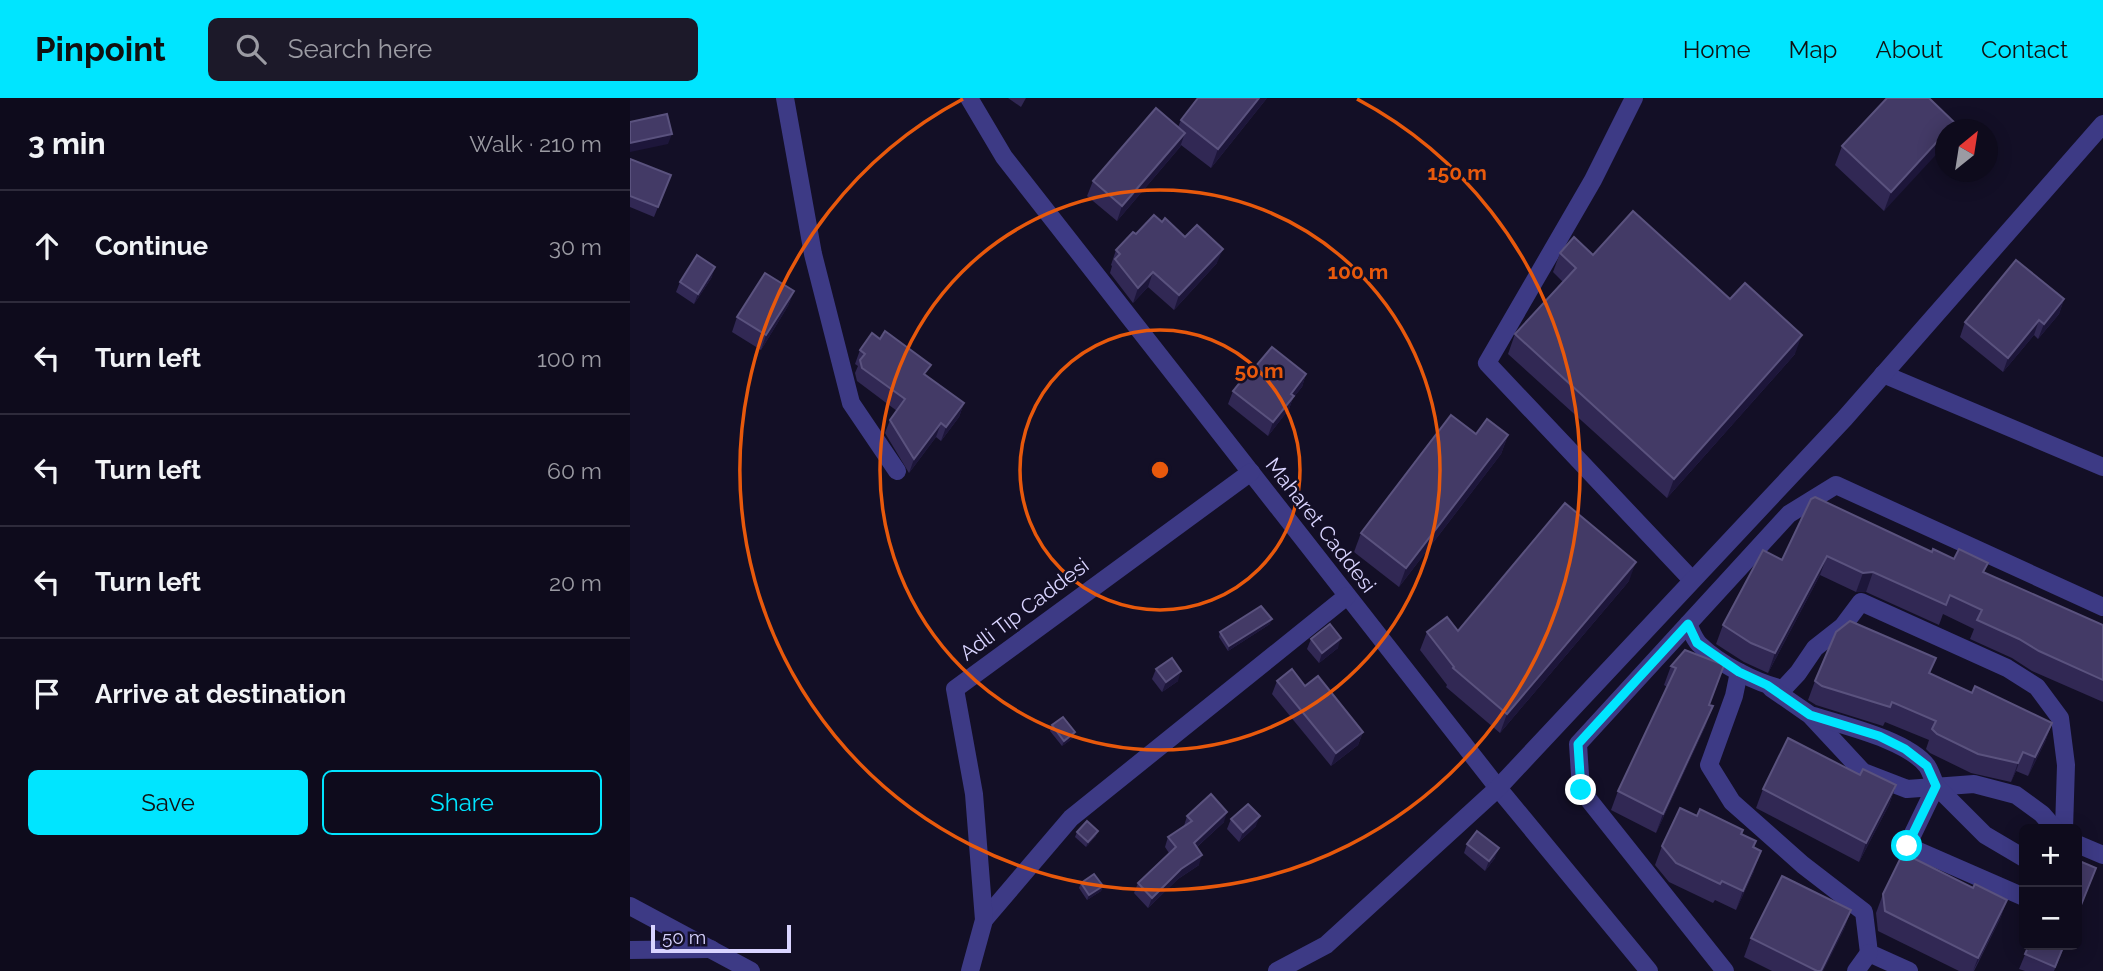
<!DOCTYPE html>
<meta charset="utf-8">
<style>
:root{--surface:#0e0b1c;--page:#1c1929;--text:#f1f3f6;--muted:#9b9ba3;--line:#2e2b3b;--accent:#00e5ff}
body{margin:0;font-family:Raleway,sans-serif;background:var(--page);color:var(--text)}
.controls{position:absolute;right:21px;bottom:21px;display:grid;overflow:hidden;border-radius:10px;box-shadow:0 4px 18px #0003}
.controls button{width:63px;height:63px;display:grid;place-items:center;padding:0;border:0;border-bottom:2px solid var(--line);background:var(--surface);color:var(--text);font:35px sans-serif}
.compass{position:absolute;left:1305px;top:21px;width:63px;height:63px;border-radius:50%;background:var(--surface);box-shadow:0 4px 18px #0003;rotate:30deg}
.scale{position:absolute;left:21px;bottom:18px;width:140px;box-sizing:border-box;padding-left:7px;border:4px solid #d9d4ff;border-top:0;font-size:19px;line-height:24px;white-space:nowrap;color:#d9d4ff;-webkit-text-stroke:5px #130f26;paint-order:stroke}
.stop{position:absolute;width:21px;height:21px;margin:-16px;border:5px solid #00e5ff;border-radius:50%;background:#fff}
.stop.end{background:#00e5ff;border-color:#fff;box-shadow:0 2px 7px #0008}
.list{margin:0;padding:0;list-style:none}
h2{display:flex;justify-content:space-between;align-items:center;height:91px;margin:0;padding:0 28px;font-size:30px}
h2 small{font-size:23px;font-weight:400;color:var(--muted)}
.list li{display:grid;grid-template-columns:46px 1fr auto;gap:21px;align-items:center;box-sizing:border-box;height:112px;padding:0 28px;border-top:2px solid var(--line)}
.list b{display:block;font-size:26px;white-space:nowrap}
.list em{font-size:23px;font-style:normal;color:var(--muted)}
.actions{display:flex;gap:14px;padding:21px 28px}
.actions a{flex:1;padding:16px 0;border:2px solid var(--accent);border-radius:10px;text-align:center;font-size:24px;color:var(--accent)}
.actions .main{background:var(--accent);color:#111}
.icon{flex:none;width:38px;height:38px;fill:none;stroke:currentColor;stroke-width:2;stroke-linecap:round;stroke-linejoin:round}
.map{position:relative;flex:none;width:1473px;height:873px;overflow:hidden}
header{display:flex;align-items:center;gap:42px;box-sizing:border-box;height:98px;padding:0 35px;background:var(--accent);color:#111}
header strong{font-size:33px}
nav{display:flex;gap:38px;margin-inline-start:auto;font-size:24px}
.search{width:490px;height:63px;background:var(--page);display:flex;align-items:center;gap:18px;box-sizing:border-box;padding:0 24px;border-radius:10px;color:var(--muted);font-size:26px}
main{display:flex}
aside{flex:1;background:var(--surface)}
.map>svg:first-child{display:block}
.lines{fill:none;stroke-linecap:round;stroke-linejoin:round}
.minor{stroke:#3d3a85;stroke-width:18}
.wall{fill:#312854}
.shaded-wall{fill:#1d163a}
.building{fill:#433a66;stroke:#5a527e;stroke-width:2}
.route{stroke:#00e5ff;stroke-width:9}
.ring{fill:none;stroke:#e8590c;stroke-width:3.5}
.labels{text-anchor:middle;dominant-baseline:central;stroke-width:5;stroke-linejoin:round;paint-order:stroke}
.street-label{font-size:21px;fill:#d9d4ff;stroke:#130f26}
.centre{fill:#e8590c;stroke:#130f26;stroke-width:3.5}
.ring-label{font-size:21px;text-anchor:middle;font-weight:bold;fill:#e8590c;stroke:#130f26;stroke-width:5;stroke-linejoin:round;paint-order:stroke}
</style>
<header>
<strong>Pinpoint</strong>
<div class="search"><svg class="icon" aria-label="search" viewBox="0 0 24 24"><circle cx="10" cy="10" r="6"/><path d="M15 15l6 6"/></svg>Search here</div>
<nav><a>Home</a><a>Map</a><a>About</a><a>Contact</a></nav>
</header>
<main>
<aside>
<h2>3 min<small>Walk · 210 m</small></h2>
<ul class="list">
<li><svg class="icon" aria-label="ahead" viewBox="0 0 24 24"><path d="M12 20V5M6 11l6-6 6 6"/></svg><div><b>Continue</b></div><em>30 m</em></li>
<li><svg class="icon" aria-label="left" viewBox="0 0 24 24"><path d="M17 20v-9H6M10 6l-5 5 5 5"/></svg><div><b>Turn left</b></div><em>100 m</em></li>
<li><svg class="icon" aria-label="left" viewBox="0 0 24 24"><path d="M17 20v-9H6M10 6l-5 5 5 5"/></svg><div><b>Turn left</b></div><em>60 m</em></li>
<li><svg class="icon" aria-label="left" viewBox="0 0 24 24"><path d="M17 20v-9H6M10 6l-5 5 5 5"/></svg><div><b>Turn left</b></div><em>20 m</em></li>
<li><svg class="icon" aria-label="arrive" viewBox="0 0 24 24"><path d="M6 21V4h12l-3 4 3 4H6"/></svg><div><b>Arrive at destination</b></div></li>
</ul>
<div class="actions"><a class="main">Save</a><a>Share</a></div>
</aside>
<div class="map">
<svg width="1473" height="873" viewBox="0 0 1473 873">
<rect width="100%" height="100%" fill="#130f26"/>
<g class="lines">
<g class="minor">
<polyline points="155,0 183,156 221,305 267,373"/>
<polyline points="339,0 374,59 868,690 1019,873"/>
<polyline points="1004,0 963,82 857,265 1062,482"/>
<polyline points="1253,276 1473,369"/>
<path d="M 1058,526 C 1061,532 1064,541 1069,546 C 1089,566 1126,585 1153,591 L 1168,575 L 1185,550 L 1213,528 L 1231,504 L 1377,570 L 1407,589 L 1430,620 L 1436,667 L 1434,731"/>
<polyline points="1109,574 1104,598 1079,667 1102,704 1173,767 1234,814 1239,855 1279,873"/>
<polyline points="1141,590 1180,617 1233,674 1277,691 1344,686 1386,697 1412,716 1425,731"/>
<path d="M 1184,618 C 1215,628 1277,642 1297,668 C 1301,674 1303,682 1306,688"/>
<polyline points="1447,746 1473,757"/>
<polyline points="1394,760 1355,737 1306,688 1277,748 1394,799"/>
<polyline points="0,808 121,873"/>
<polyline points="354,822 441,720 717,498"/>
<polyline points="0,852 81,851"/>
<polyline points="340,873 354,822 344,696 325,591 621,374"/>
<polyline points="647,873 696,847 868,690 1215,320 1473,26"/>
<polyline points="1095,873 951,692 948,646 1159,416 1206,387 1473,509"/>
<polyline points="1226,873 1239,855"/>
</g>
</g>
<g class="wall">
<polygon points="378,0 396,0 391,9"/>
<polygon points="637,0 581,70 551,47 550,49 487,123 457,98 463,83 548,29 551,22"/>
<polygon points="1325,25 1323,32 1315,32 1254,113 1205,67 1212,48"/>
<polygon points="0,61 41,77 24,119 0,109"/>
<polygon points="532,124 555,139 587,165 544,212 518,189 503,205 480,175 482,168 481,167 486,152 506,136"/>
<polygon points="930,155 963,157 1100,201 1165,256 1037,400 878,256 885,236 933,184 923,174"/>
<polygon points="82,179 64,206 46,194 50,184"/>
<polygon points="164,193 158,208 131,252 102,234 107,219"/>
<polygon points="1434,201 1429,216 1408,241 1404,237 1373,274 1330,239 1335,224"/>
<polygon points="230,252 297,278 334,305 329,319 311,343 306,339 279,375 255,335 260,322 267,313 227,283 225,275 228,268 225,266"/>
<polygon points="626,268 676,276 672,289 663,300 659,311 638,338 598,306 603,293"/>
<polygon points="878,337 871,356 769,489 724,454 731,435"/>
<polygon points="1181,401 1302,454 1354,474 1473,527 1473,604 1402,573 1382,560 1340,541 1344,531 1313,516 1309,527 1236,494 1226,494 1190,477 1138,575 1114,564 1086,546 1093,527 1152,462"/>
<polygon points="999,483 870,635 816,589 817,587 790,552 797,534 828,533"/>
<polygon points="640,526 598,553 589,539 590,534"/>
<polygon points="681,541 708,550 689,565 677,551"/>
<polygon points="1055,552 1080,607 1076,627 1026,735 981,712 988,693 1037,589 1034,587 1041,568"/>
<polygon points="526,571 548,583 532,594 522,581"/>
<polygon points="1300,575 1342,595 1422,625 1415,644 1398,678 1386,673 1381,684 1341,675 1300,655 1296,651 1299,642 1255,624 1253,628 1186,607 1178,602 1185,583"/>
<polygon points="647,583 675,588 733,634 728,647 701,668 642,596"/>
<polygon points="422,627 445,634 443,640 432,648 420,633"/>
<polygon points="1230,677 1266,687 1259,707 1229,764 1126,710 1133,691"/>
<polygon points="557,718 594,724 567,749 569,767 548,781 518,810 504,795 508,785 539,755 535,749 538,739 554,728"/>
<polygon points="1067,718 1126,743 1124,750 1124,773 1106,812 1085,802 1083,805 1039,784 1025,767 1032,748"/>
<polygon points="601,721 626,728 609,744 597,731"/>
<polygon points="447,734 466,738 456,749 445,739"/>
<polygon points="837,746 865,760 855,773 834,755"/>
<polygon points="451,785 473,788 471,793 457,802 449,790"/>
<polygon points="1343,790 1377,802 1370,821 1344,873 1329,873 1248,833 1246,815 1253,796"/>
<polygon points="1221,812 1214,831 1193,873 1142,873 1114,859 1121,840"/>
<polygon points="1399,847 1435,847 1424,873 1395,873 1389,871"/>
</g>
<g class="shaded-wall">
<polygon points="629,0 637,0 581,70 588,51"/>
<polygon points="555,35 550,49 487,123 492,108"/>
<polygon points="1315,35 1315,47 1254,113 1261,94"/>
<polygon points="42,36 38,46 0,54 0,45"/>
<polygon points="593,151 587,165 544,212 549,197"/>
<polygon points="85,169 82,179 64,206 68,196"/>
<polygon points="523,174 518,189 503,205 508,190"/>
<polygon points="164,193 158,208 131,252 136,237"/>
<polygon points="1434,201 1429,216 1408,241 1414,226"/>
<polygon points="1409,222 1404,237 1373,274 1378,260"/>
<polygon points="1172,237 1165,256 1037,400 1044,381"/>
<polygon points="676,276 672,289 663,300 659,311 638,338 643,324 661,296"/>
<polygon points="334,305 329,319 311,343 316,329"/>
<polygon points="311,325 306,339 279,375 284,361"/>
<polygon points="878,337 871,356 769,489 776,470"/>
<polygon points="1197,458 1190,477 1138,575 1145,555"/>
<polygon points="1006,464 999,483 870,635 877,616"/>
<polygon points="1243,474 1236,494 1226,494 1233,475"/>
<polygon points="642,521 640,526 598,553 599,548"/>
<polygon points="711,540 708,550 689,565 692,555"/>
<polygon points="551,573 548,583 532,594 536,584"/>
<polygon points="1083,608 1076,627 1026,735 1033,716"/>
<polygon points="1422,625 1415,644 1398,678 1405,659"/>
<polygon points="445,634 443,640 432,648 434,643"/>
<polygon points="733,634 728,647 701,668 706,655"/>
<polygon points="1393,654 1386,673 1381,684 1388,665"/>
<polygon points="1266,687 1259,707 1229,764 1236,745"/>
<polygon points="597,714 594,724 560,755 564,745"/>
<polygon points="630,718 626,728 609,744 613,734"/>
<polygon points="468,733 466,738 456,749 458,744"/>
<polygon points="869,750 865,760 855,773 859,763"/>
<polygon points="1131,753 1124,773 1106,812 1113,793"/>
<polygon points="572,757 569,767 548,781 518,810 522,800 551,771"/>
<polygon points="473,788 471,793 457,802 459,797"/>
<polygon points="1377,802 1370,821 1343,873 1348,860"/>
<polygon points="1221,812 1214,831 1193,873 1191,873"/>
</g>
<g class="building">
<polygon points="568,0 629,0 588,51 551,22"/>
<polygon points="1257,0 1299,0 1325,25 1319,32 1315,32 1315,35 1261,94 1212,48"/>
<polygon points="526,10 555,35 492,108 463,83"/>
<polygon points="37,16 42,36 0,45 0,24"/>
<polygon points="0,61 41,77 28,109 0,98"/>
<polygon points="1003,113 1100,201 1115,185 1172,237 1044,381 885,236 946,170 930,155 944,139 963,157"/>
<polygon points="524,117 532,124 535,120 555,139 567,127 593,151 549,197 523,174 508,190 485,161 490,156 486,152 503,134 506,136"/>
<polygon points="67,157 85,169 68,196 50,184"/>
<polygon points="1386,162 1434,201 1414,226 1409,222 1378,260 1335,224"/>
<polygon points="135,175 164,193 136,237 107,219"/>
<polygon points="255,233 301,267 294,276 334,305 316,329 311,325 284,361 260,322 275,301 232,270 230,262 235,256 230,252 242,235 250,241"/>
<polygon points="642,249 676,276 661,296 664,298 643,324 603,293 624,267 626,268"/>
<polygon points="821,317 846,336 857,321 878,337 776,470 731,435"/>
<polygon points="1185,399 1302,454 1303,451 1324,461 1329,451 1358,465 1353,474 1473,527 1473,582 1409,553 1389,541 1347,522 1352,512 1320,497 1316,507 1243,474 1233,475 1197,458 1145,555 1121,545 1093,527 1133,452 1152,462 1181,401"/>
<polygon points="935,405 1006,464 877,616 823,570 824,569 797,534 817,519 828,533"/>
<polygon points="631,508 642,521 599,548 590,534"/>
<polygon points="1220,523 1306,560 1299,575 1342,595 1345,588 1422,625 1405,659 1393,654 1388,665 1348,656 1307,636 1302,631 1306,623 1262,604 1260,609 1192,588 1185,583 1206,534"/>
<polygon points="700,526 711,540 692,555 681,541"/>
<polygon points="1055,552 1094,567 1079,607 1083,608 1033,716 988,693 1046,570 1041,568"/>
<polygon points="542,560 551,573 536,584 526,571"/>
<polygon points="662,571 675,588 688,578 733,634 706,655 647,583"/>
<polygon points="433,619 445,634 434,643 422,627"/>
<polygon points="1158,640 1230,677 1233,671 1266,687 1236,745 1133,691"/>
<polygon points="581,696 597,714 564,745 572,757 551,771 522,800 508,785 546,749 538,739 562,723 557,718"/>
<polygon points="618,706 630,718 613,734 601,721"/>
<polygon points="1050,710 1067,718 1070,711 1113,732 1111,736 1126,743 1123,749 1131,753 1113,793 1092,783 1090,786 1046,765 1032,748"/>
<polygon points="457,723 468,733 458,744 447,734"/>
<polygon points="847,733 869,750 859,763 837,746"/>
<polygon points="1273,755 1343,790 1345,786 1377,802 1348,860 1255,813 1253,796"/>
<polygon points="1447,762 1466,770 1447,817"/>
<polygon points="464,776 473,788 459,797 451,785"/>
<polygon points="1152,778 1221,812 1191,873 1187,873 1121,840"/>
<polygon points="1399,847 1434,847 1425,869 1395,856"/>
</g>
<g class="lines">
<polyline class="route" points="951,692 948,646 1058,526 1067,545 1109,574 1137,587 1180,617 1249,638 1275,651 1297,668 1306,688 1277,748"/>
</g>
<g class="ring">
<circle cx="530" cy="372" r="140"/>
<circle cx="530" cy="372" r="280"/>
<path d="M727 1A420 420 0 1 1 333 1"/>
</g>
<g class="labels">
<g class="street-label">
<text transform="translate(691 427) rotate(52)">Maharet Caddesi</text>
<text transform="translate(394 511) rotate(-37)">Adli Tıp Caddesi</text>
</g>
</g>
<circle cx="530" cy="372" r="10" class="centre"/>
<g class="ring-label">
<text x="827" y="82">150 m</text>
<text x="728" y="181">100 m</text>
<text x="629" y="280">50 m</text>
</g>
</svg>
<div class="controls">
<button>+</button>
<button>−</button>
</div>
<svg class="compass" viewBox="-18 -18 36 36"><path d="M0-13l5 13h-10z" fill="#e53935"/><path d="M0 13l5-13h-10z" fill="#9b9ba3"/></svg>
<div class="scale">50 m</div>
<div class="stop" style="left:1277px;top:748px"></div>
<div class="stop end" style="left:951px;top:692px"></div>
</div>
</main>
